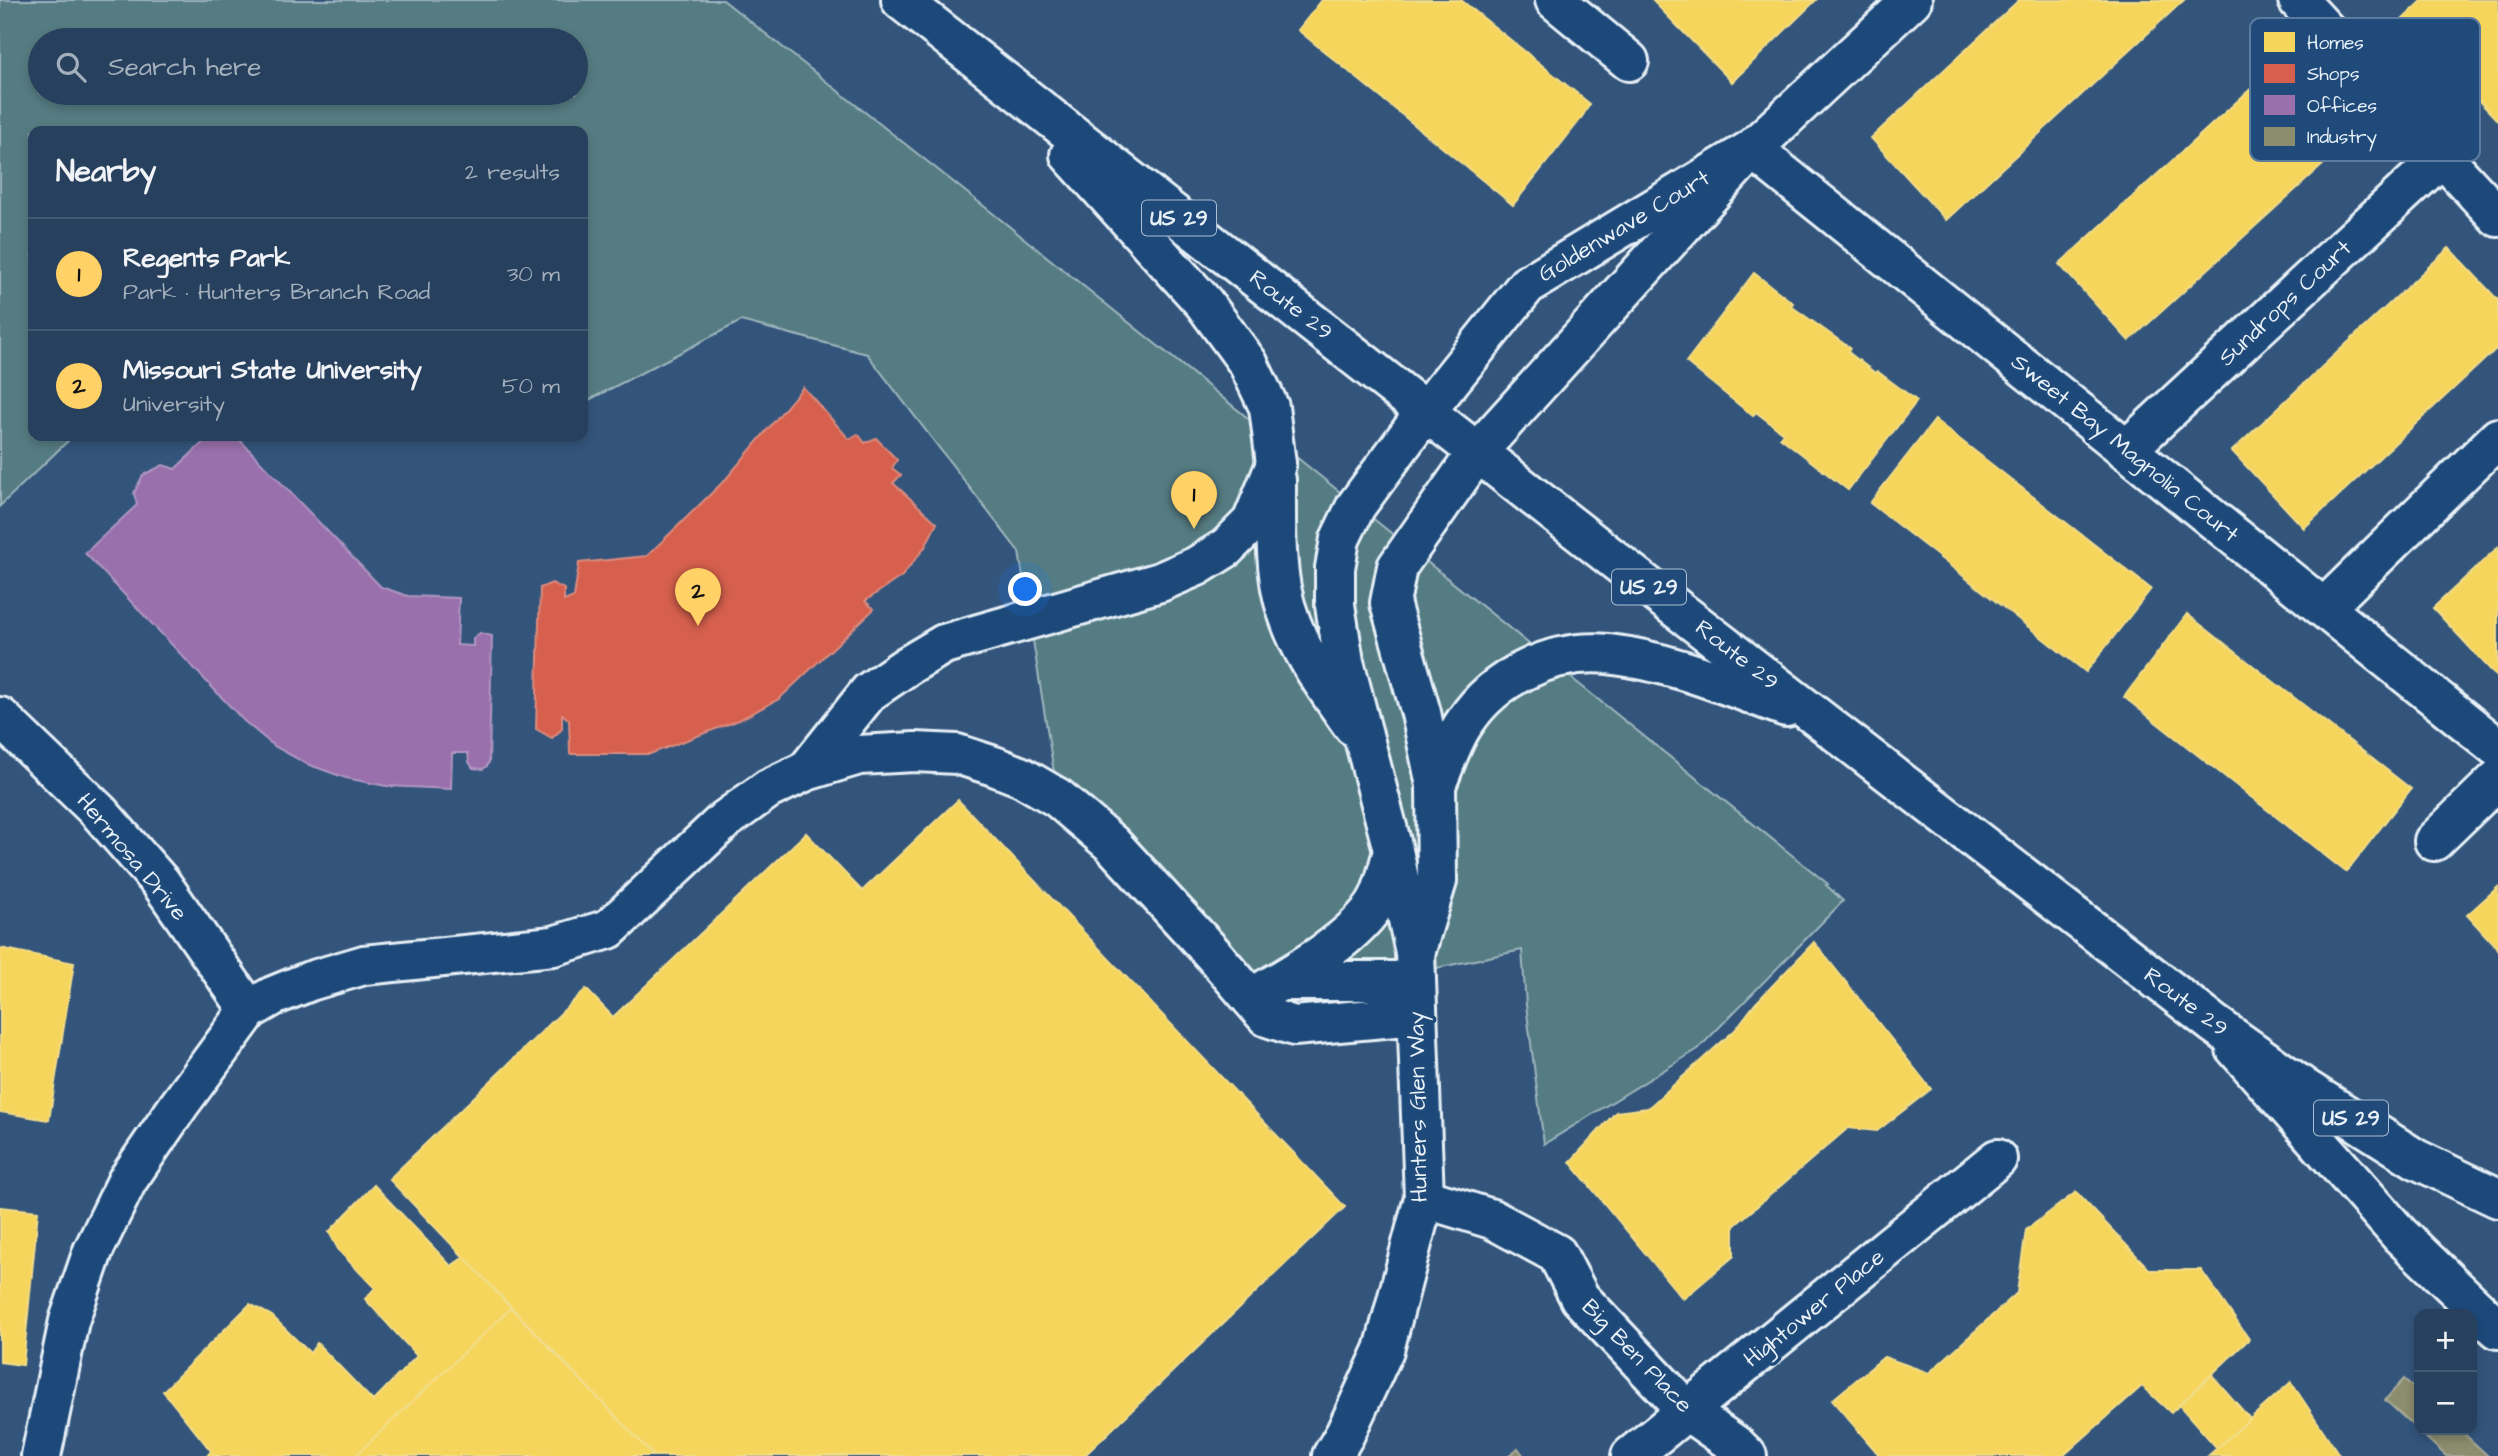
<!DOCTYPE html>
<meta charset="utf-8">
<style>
:root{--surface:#26405d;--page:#324b66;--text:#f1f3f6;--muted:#a4afbc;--line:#425972;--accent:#ffd166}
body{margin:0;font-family:"Architects Daughter",sans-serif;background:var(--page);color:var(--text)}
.controls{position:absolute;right:21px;bottom:21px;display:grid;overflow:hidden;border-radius:14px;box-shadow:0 4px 10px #0003}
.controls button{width:63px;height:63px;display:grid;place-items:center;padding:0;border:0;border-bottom:2px solid var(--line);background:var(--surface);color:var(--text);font:35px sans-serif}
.you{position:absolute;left:1026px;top:590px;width:24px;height:24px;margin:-18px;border:5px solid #fff;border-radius:50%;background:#1a73e8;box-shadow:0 0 0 10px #1a73e833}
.badge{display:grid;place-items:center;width:46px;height:46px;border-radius:50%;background:var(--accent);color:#111;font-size:23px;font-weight:700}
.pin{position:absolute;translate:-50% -58px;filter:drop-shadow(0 2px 4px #0008)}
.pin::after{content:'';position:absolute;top:37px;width:24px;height:21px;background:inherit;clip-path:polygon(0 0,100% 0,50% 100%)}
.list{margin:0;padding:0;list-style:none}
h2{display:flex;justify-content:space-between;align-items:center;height:91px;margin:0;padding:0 28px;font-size:30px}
h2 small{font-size:23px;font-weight:400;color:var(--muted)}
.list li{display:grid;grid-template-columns:46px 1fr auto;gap:21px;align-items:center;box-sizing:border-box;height:112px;padding:0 28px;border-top:2px solid var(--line)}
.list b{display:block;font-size:26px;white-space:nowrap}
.list p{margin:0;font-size:23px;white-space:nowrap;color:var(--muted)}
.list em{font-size:23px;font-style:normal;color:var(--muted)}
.icon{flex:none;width:38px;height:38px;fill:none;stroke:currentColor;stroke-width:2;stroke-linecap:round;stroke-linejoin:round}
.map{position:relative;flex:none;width:2498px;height:1456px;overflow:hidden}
.search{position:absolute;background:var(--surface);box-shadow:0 4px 10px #0003;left:28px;top:28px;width:560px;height:77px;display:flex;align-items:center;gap:18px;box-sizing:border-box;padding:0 24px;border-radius:38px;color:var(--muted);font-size:26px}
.panel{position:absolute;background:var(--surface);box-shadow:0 4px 10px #0003;left:28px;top:126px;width:560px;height:315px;border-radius:14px}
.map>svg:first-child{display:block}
.green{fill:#547c82;stroke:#9eb6bd;stroke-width:2;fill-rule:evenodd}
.homes{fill:#f6d55c;stroke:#f2dd8b;stroke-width:2}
.shops{fill:#d6604d;stroke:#db8c80;stroke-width:2}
.offices{fill:#9970ab;stroke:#b197c2;stroke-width:2}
.industry{fill:#8c8c6e;stroke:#a8aa97;stroke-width:2}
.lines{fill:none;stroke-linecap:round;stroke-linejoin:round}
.street-casing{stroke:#e8f1f8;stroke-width:44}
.primary-casing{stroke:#e8f1f8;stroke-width:44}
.street{stroke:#1f4a7a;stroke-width:38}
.primary{stroke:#1f4a7a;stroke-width:38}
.labels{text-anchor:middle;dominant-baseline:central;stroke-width:7;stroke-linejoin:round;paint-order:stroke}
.shield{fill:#1f4a7a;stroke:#acbfd2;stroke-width:2}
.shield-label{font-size:21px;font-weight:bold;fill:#e8f1f8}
.street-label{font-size:23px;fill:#e8f1f8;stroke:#1f4a7a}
.key{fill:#1f4a7a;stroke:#5b7ca0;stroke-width:2}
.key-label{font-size:19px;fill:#e8f1f8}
</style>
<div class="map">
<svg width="2498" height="1456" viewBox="0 0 2498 1456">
<rect width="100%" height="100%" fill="#33557c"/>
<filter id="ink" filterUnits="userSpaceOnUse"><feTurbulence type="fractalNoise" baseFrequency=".0143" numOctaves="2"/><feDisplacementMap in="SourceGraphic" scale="14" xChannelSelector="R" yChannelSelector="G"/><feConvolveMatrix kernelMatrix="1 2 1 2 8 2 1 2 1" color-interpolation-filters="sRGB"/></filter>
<g filter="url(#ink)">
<path class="green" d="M 0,0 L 723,0 L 995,215 L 1828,884 L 1826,885 L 1843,901 L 1698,1049 L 1544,1144 L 1526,1005 L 1522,950 L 1408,974 L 1294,1026 L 1058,798 L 1019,552 L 867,354 L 741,321 L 583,403 L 583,131 L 33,131 L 33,436 L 73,436 L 0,506 ZM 40,40 L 576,40 L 576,93 L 40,93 Z"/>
<g class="homes">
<polygon points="1322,0 1461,0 1590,104 1580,120 1513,205 1298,30"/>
<polygon points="1652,0 1816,0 1732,82"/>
<polygon points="2019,0 2184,0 1946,220 1871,138"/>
<polygon points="2423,0 2498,0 2498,121 2402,20"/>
<polygon points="2278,64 2348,142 2129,341 2059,264"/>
<polygon points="2449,248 2498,300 2498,347 2304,528 2232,451"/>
<polygon points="1754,273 1793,303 1791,306 1850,348 1848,352 1875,373 1877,371 1917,401 1848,490 1780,437 1783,433 1756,412 1753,416 1686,362"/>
<polygon points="1935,420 2151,589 2086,672 1870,503"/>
<polygon points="2498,547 2498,678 2433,608"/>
<polygon points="2187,614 2411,789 2346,872 2124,697"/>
<polygon points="958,800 1345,1207 1084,1456 654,1456 389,1179 586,989 613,1017 806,833 862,891"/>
<polygon points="2498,887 2498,949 2467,915"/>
<polygon points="1814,942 1931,1089 1877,1131 1848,1128 1734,1226 1734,1256 1683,1299 1570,1162 1616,1112 1648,1108 1735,1030 1755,1004"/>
<polygon points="0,948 74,963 49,1120 0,1112"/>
<polygon points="374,1185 451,1266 464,1257 511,1308 355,1456 207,1456 211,1451 163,1391 250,1304 272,1316 310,1353 317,1343 373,1401 417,1356 365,1299 375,1288 339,1251 329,1232"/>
<polygon points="2076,1192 2150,1270 2201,1270 2249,1339 2171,1413 2142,1386 2063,1456 1880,1456 1832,1400 1884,1357 1929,1373 2017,1293 2026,1230"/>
<polygon points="0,1207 38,1211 23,1365 0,1362"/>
<polygon points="511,1308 654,1456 355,1456"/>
<polygon points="2212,1375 2250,1419 2217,1448 2179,1405"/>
<polygon points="2291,1382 2340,1456 2208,1456 2250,1419"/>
</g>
<polygon class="shops" points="803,387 849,439 858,434 865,443 876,438 897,460 892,468 901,475 893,483 937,523 925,547 902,576 865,601 874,609 779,699 739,720 650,754 570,754 569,720 562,714 562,729 552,738 536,729 540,588 552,583 564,589 564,601 574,597 579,563 647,556 726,479"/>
<polygon class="offices" points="210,436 236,436 381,587 408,596 459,598 457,645 473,646 473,638 480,633 492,636 489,762 487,766 483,769 473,768 469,762 468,753 452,753 451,789 386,786 346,778 307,764 274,746 244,721 85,553 137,505 134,493 143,475 163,465 175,469"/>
<g class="industry">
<polygon points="2404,1379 2419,1392 2419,1430 2460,1430 2488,1456 2446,1456 2385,1400"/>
<polygon points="1518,1448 1524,1456 1509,1456"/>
</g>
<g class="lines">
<g class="street-casing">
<g id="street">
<polyline points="1555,0 1629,61"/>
<polyline points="2298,0 2498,217"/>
<polyline points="1752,149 2498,748"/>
<polyline points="2126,450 2443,156"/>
<path d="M 1276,480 C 1276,516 1275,553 1281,588 C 1291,641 1323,684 1353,726"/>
<polyline points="2324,608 2498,438"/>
<polyline points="0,717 99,812 161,883 249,1010"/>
<polyline points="806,771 869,692 907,666 944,644 1160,582 1197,566 1226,548 1252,522 1276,464"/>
<polyline points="2434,841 2498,779"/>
<polyline points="1416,950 1437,881 1436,785 1421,713 1390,603 1397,567 1478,451 1752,149 1912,0"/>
<polyline points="1281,981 1416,981"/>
<path d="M 1251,998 C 1289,976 1358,938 1378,899 C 1385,885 1388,867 1393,852"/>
<polyline points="2236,1049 2400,1235 2498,1329"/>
<polyline points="1424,1198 1492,1219 1557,1254 1580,1298 1687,1411 1737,1446 1747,1456"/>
<polyline points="41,1456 69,1321 93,1251 127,1181 179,1105 249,1010 273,996 310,981 364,965 553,946 609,929 725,820 768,789 806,771 859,755 915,752 957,754 994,766 1022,777 1058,798 1112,844 1213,954 1267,1017 1294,1026 1417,1015"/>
<polyline points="1332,1456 1345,1434 1384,1350 1424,1198 1415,952 1392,846 1344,662 1335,605 1335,568 1340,539 1356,506 1426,411 1527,285 1752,149"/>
<polyline points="1631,1456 1997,1159"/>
</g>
</g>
<g class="primary-casing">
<g id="primary">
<polyline points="901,0 1677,609 2214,1024 2304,1088 2416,1159 2498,1198"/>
<polyline points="1070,155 1204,303 1248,363 1269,407 1276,464"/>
<path d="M 1436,785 C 1445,765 1452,740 1465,722 C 1495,676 1553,649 1608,654 C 1670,661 1728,686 1786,707"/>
</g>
</g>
<use href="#street" class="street"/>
<use href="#primary" class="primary"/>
</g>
</g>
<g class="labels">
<g class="shield">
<rect x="1142" y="200.5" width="74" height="35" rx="5"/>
<rect x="1612" y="569.5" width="74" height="35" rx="5"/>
<rect x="2314" y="1100.5" width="74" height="35" rx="5"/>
</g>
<g class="shield-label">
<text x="1179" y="218">US 29</text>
<text x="1649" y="587">US 29</text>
<text x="2351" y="1118">US 29</text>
</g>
<g class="street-label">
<text transform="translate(1624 226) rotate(-31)">Goldenwave Court</text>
<text transform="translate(2285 303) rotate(-43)">Sundrops Court</text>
<text transform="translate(1291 305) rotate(38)">Route 29</text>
<text transform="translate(2125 448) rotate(39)">Sweet Bay Magnolia Court</text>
<text transform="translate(1737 655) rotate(38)">Route 29</text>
<text transform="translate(132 857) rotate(50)">Hermosa Drive</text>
<text transform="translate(2186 1002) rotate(37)">Route 29</text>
<text transform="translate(1418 1107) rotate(-91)">Hunters Glen Way</text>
<text transform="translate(1814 1308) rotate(-39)">Hightower Place</text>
<text transform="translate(1637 1356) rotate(46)">Big Ben Place</text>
</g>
</g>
<rect x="2250" y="18" width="230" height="143" rx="10" class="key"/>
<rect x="2264" y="32" width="31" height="20" fill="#f6d55c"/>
<rect x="2264" y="64" width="31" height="19" fill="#d6604d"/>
<rect x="2264" y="95" width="31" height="20" fill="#9970ab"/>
<rect x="2264" y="127" width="31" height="19" fill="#8c8c6e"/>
<g class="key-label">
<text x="2307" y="49">Homes</text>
<text x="2307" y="80">Shops</text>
<text x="2307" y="112">Offices</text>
<text x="2307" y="143">Industry</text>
</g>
</svg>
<div class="controls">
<button>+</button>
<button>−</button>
</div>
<div class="you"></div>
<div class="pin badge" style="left:1194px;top:529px">1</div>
<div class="pin badge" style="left:698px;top:626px">2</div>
<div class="search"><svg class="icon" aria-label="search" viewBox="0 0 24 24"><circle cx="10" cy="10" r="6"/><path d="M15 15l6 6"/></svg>Search here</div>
<section class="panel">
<h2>Nearby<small>2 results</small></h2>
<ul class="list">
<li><span class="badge">1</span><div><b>Regents Park</b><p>Park · Hunters Branch Road</p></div><em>30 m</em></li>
<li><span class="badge">2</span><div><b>Missouri State University</b><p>University</p></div><em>50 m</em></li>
</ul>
</section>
</div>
